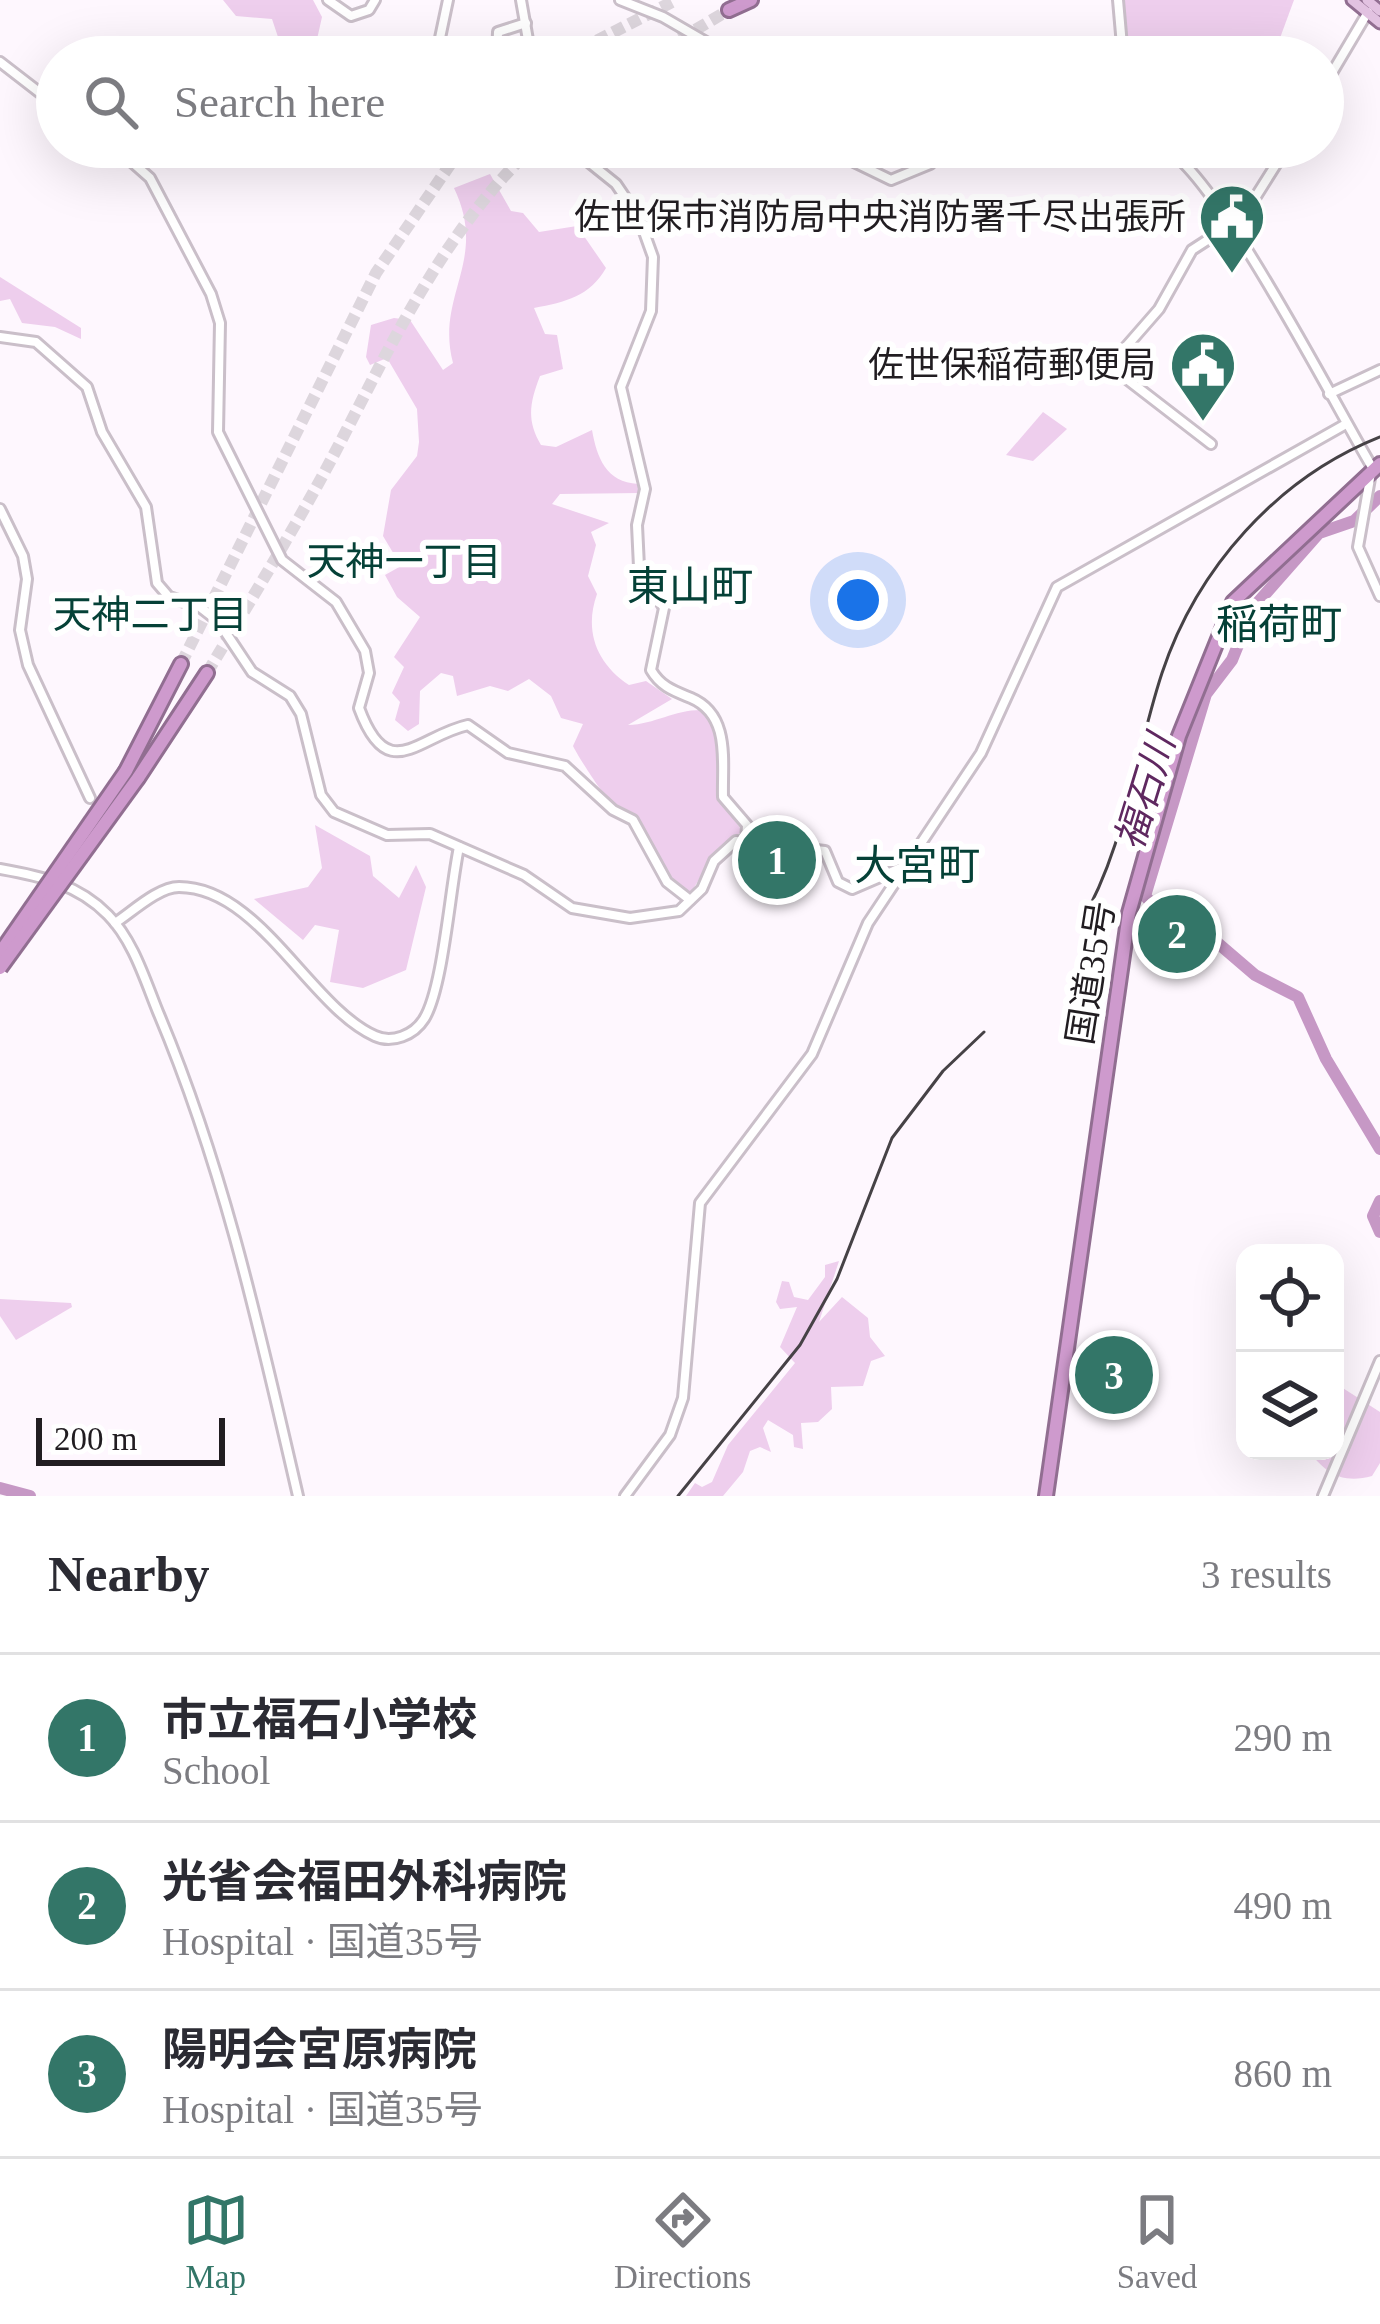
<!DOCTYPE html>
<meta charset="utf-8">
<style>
:root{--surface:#fff;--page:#f7f7f7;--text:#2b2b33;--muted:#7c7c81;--line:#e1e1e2;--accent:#337668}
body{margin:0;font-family:"Times New Roman","Noto Sans JP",serif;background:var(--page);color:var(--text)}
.controls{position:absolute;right:36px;bottom:36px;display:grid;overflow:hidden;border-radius:24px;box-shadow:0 12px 48px #0002}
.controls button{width:108px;height:108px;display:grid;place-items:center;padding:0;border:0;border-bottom:3px solid var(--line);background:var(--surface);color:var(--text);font:60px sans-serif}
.scale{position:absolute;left:36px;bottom:30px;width:189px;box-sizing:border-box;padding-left:12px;border:6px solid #211d21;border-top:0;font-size:33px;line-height:42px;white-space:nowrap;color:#211d21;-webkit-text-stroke:9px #fff;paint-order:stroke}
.you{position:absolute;left:858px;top:600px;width:42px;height:42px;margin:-30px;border:9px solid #fff;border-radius:50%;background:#1a73e8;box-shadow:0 0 0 18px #1a73e833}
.badge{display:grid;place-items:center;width:78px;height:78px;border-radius:50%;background:var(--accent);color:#fff;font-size:39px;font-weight:700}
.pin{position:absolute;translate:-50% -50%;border:6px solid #fff;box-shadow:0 3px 12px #0006}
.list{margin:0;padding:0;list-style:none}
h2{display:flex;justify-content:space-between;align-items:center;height:156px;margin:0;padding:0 48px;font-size:51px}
h2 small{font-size:39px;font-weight:400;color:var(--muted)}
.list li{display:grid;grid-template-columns:78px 1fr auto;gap:36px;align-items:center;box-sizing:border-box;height:168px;padding:0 48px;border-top:3px solid var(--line)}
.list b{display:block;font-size:45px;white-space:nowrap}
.list p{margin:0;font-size:39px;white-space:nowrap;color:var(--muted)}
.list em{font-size:39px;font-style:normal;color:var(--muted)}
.icon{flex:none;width:66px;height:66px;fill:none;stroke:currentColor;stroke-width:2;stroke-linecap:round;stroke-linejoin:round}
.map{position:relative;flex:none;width:1380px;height:1496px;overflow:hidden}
.search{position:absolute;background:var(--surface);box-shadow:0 12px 48px #0002;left:36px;right:36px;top:36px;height:132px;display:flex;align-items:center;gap:30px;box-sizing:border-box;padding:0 42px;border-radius:66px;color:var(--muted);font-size:45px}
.sheet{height:660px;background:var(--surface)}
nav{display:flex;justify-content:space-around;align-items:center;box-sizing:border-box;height:168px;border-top:3px solid var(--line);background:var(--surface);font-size:33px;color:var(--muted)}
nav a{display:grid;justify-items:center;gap:6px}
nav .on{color:var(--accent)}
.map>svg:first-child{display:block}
.green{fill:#eeceed}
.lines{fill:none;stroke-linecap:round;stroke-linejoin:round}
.river{stroke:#c698c5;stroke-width:12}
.highway-tunnel{stroke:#ddd6dd;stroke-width:12;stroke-dasharray:12 6;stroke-linecap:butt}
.minor-casing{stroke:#cabfc9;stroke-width:14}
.major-casing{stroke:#916e91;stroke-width:15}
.highway-casing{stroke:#916e91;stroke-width:18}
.minor{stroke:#fff;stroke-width:8}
.major{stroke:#e2c2e1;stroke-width:9}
.highway{stroke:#ce9acd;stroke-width:12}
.rail{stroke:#464246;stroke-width:3}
.highway-bridge-casing{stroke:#916e91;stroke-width:18;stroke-linecap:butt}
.highway-bridge{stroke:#ce9acd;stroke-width:12}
.labels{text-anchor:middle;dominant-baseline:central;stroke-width:12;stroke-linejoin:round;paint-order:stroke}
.poi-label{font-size:36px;fill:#211d21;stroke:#fff;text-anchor:end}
.street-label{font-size:36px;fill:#211d21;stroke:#fff}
.neighbourhood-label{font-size:39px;fill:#054137;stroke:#fff}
.water-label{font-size:39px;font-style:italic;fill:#5f2860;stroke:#fff}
.quarter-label{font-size:42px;fill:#054137;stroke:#fff}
</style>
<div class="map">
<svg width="1380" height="1496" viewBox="0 0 1380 1496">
<rect width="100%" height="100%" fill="#fef7fe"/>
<g class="green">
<polygon points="223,0 313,0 322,17 313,57 269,57 266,52 282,49 272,19 236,16"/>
<polygon points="1120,0 1294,0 1273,57 1126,57"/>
<path d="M 490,174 L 511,211 L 523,213 L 539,232 L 577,226 L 606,268 C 590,296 566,302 534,308 L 545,334 L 557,335 L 563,369 L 540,376 C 530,402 526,420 541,445 L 556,447 L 592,430 C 597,458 606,482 638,484 L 639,493 L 560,494 L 552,504 L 609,523 L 591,532 L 596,545 L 588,576 L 597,594 C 584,630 596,663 629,685 L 646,681 L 672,699 L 628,725 C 656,724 675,709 704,710 L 720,743 L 720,798 L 742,831 L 714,854 L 689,896 C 665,878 658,850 641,825 C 633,814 619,811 610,801 C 601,792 579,758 573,746 L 583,724 L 561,718 L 551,696 L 529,679 L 508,691 L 490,686 L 457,696 L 453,676 L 441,673 L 420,691 L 419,724 L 408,731 L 395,720 L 400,702 L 392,693 L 404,667 L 394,657 L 420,617 L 397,597 L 385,575 L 401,566 L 383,536 L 391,490 L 417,456 L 419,442 L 417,409 L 387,358 L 370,365 L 366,357 L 371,325 L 394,318 L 410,320 L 443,370 L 453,363 C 435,295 489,261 454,188 Z"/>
<polygon points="0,277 81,328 81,339 55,327 22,323 10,299 0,301"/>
<polygon points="1043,412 1067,429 1033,461 1006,455"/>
<polygon points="315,825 370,856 373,876 399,898 416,865 426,887 406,970 363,988 330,982 339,930 315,925 303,940 254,899 308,887 322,868"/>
<polygon points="839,1261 819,1322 842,1297 868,1318 870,1337 885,1356 871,1361 863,1386 831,1387 832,1409 818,1422 801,1423 803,1449 794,1447 793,1435 768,1420 763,1428 771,1452 760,1447 750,1451 743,1472 723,1496 686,1496 695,1483 702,1487 712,1482 728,1445 795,1363 780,1347 797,1307 780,1309 776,1302 782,1281 789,1282 794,1297 808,1300 825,1277 825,1265"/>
<polygon points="0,1299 71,1303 72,1307 16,1340 0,1316"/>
<path d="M 1335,1383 L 1380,1412 L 1380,1463 L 1372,1476 C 1343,1484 1326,1474 1309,1451 L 1335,1451 Z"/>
</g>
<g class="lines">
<g class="river">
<polyline points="1380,496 1354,521 1319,533 1253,608 1232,660 1206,694 1145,896 1158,910 1213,939 1255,975 1298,997 1326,1059 1380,1149"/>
<polyline points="1380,1201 1373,1216 1380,1232"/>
<polyline points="0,1488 30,1496"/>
</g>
<g class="highway-tunnel">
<polyline points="565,57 676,0"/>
<polyline points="649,57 729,10"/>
<polyline points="181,664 376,273 462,147"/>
<path d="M 207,673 C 249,603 292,533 331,460 C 389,350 441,233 533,147"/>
</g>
<g class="minor-casing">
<g id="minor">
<polyline points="328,0 351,16 369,10 375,0"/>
<polyline points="521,0 531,57"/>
<polyline points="620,0 663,17 732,57"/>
<polyline points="1118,0 1123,57"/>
<polyline points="436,57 448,0"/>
<polyline points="497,57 498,32 526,23"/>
<polyline points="0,62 57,106"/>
<polyline points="1323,88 1368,12"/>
<path d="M 115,147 L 150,178 L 211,294 L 220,323 L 218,432 L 282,560 L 336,602 L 365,651 L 369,673 L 359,708 C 388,787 418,736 468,725 L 508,753 L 565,766 L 613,810 L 633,820 L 667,882 L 690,900"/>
<path d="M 570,147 L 616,184 L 639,218 L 653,257 L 651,311 L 621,387 L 645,489 L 637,525 L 639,567 L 664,608 L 651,670 C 661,687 674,691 691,698 C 731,715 722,762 723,797 L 747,825 L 746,842"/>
<polyline points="823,147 891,180 930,164 945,147"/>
<path d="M 1162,147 C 1213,166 1337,409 1372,467 L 1358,547 L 1380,596"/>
<polyline points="0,337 36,342 87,387 102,432 146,507 157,583 169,597 200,607 218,621 252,672 290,696 301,714 321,795 334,812 387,835 430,834 524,875 572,908 630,918 679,911 702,889 714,861 736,841 825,851 838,882 852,889 910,864"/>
<polyline points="1329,394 1380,370"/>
<polyline points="1211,444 1119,373 1118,356 1159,309 1192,250 1243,217 1287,147"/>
<polyline points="0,509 23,556 27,579 20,630 28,665 90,798"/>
<path d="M 0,869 C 40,876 78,884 108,915 C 133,940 145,980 158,1012 C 224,1168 260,1332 298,1496"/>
<path d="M 115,923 C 132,912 158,887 179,887 C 259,887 310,1007 375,1036 C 392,1044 414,1035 424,1019 C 443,989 450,889 459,847"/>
<polyline points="625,1496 670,1435 683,1398 700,1203 812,1054 868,923 981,753 1057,587 1346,424"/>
<polyline points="1323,1496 1380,1361"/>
</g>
</g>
<g class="major-casing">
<g id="major">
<polyline points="1352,0 1380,23"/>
<polyline points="1367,0 1380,11"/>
</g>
</g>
<g class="highway-casing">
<g id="highway">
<polyline points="729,10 751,0"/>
<polyline points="126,771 181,664"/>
<polyline points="138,778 207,673"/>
<polyline points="1046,1496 1129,913 1179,736 1233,602 1380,464"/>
</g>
</g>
<use href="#minor" class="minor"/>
<use href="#major" class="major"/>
<use href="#highway" class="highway"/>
<g class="rail">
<path d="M 1079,926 C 1126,847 1134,758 1162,673 C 1197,568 1277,478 1380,437"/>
<polyline points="678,1496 800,1345 837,1279 892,1138 943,1071 984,1032"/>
</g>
<g class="highway-bridge-casing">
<g id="highway-bridge">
<polyline points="0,953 126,771"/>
<polyline points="0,968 138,778"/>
</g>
</g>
<use href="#highway-bridge" class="highway-bridge"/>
</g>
<defs>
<g id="civic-pin" transform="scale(3.45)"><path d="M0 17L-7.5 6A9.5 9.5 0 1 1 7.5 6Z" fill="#337668" stroke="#fff"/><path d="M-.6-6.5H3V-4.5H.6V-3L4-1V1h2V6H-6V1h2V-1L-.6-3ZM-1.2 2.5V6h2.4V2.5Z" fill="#fff"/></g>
</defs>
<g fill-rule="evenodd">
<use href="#civic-pin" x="1232" y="217"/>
<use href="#civic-pin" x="1203" y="365"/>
</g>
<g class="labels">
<g class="poi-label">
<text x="1186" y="217">佐世保市消防局中央消防署千尽出張所</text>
<text x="1156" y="365">佐世保稲荷郵便局</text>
</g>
<g class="street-label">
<text transform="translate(1091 973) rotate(-81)">国道35号</text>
</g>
<g class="neighbourhood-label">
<text x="404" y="561">天神一丁目</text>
<text x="150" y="614">天神二丁目</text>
</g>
<g class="water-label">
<text transform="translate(1145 792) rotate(-73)">福石川</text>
</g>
<g class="quarter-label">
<text x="690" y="587">東山町</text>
<text x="1279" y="625">稲荷町</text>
<text x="917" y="866">大宮町</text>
</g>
</g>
</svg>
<div class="controls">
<button><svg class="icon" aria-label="locate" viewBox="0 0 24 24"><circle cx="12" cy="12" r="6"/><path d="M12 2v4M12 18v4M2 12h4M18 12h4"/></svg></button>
<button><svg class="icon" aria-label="layers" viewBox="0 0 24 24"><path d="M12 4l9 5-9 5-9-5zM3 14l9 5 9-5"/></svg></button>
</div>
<div class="scale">200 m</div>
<div class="you"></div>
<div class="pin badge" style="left:777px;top:860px">1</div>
<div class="pin badge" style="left:1177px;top:934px">2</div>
<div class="pin badge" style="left:1114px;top:1375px">3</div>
<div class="search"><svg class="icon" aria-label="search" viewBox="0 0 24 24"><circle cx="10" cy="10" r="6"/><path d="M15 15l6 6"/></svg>Search here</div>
</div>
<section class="sheet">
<h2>Nearby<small>3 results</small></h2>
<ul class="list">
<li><span class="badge">1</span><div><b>市立福石小学校</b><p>School</p></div><em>290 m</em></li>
<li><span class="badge">2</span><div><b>光省会福田外科病院</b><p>Hospital · 国道35号</p></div><em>490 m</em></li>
<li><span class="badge">3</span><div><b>陽明会宮原病院</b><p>Hospital · 国道35号</p></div><em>860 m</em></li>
</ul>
</section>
<nav>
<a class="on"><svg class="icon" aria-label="map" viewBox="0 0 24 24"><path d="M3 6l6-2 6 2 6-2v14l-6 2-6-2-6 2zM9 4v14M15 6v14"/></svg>Map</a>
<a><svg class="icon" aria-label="directions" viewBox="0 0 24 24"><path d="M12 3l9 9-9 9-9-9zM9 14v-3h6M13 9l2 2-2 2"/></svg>Directions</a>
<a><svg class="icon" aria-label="saved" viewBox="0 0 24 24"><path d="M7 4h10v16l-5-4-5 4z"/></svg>Saved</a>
</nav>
